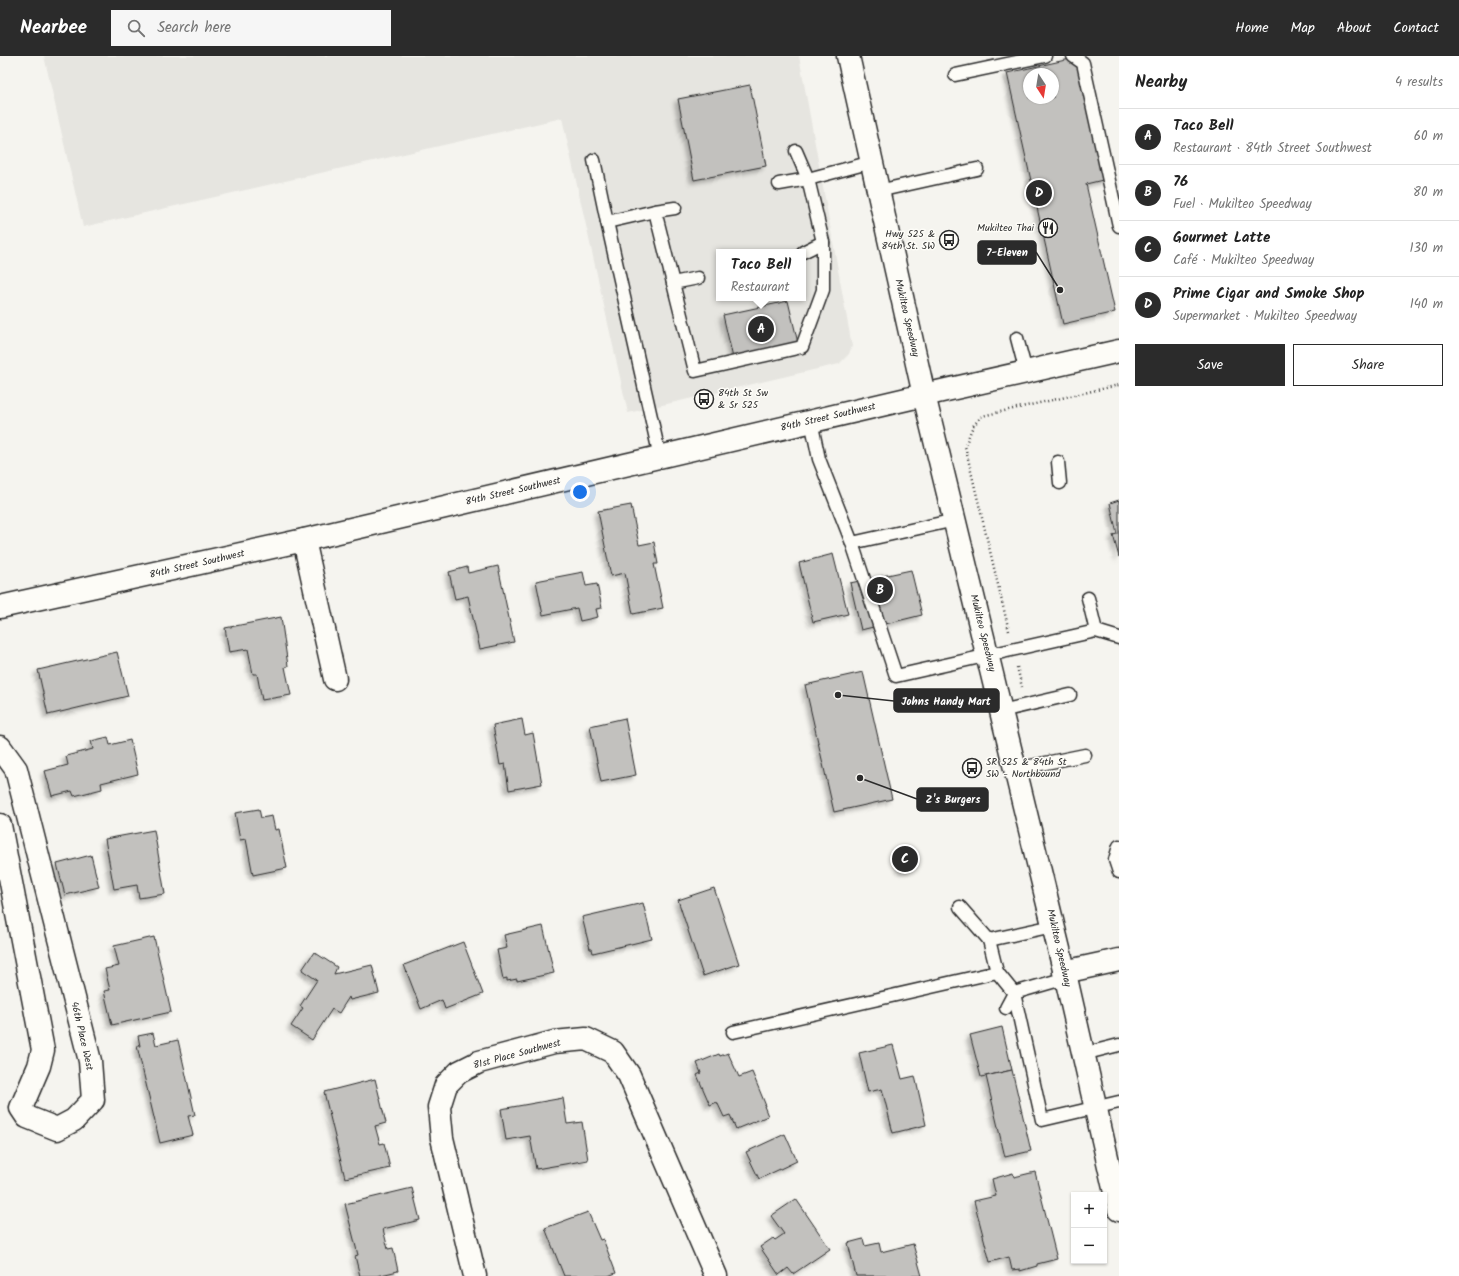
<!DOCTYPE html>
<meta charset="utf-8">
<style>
:root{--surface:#fff;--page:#f6f6f6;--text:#222;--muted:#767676;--line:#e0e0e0;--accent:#2b2b2b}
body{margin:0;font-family:Kalam,sans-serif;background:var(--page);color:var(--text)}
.controls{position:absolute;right:12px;bottom:12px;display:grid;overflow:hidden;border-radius:0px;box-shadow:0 1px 3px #0004}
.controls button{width:36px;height:36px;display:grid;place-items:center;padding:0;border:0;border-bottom:1px solid var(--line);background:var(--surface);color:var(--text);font:20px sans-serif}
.compass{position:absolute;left:1023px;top:12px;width:36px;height:36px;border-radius:50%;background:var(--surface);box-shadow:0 1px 3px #0004;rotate:168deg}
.you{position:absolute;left:580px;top:436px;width:14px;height:14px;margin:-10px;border:3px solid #fff;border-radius:50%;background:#1a73e8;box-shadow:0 0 0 6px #1a73e833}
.badge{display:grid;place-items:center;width:26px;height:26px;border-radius:50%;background:var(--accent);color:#fff;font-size:13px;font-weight:700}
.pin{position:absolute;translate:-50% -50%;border:2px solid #fff;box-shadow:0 1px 4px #0006}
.popup{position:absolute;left:716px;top:193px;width:90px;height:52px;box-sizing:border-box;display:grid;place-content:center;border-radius:0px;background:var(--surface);filter:drop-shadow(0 1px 3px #0005);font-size:13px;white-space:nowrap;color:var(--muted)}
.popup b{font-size:15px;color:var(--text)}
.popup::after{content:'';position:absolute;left:50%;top:100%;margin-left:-8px;border:8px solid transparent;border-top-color:var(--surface)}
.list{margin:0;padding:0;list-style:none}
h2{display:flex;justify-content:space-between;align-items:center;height:52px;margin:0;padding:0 16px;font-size:17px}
h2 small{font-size:13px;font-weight:400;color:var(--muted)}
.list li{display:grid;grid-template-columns:26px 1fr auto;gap:12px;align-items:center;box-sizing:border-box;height:56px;padding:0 16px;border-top:1px solid var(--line)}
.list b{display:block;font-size:15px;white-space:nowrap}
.list p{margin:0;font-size:13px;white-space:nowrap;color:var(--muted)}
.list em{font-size:13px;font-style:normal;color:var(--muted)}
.actions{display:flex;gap:8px;padding:12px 16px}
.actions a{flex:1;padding:9px 0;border:1px solid var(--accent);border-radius:0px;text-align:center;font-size:14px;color:var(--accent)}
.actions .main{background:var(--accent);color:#fff}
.icon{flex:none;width:22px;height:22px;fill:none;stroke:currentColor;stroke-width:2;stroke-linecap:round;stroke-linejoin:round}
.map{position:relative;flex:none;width:1119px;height:1220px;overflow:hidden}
header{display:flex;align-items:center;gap:24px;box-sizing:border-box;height:56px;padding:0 20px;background:var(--accent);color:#fff}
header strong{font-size:19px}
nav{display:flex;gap:22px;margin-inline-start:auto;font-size:14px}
.search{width:280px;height:36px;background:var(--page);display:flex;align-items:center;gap:10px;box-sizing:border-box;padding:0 14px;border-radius:0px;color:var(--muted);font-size:15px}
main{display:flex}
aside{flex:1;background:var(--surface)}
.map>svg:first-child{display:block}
.built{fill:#e6e5e0;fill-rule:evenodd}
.building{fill:#c2c1be;stroke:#2b2b2b;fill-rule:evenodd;filter:url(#shadow)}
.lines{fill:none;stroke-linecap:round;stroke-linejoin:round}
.lane-casing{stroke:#2b2b2b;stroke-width:15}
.street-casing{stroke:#2b2b2b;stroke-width:25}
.primary-casing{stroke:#2b2b2b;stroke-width:25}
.path{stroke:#2b2b2b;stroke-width:2.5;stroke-dasharray:1 3;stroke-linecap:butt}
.lane{stroke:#fdfcf7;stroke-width:12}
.street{stroke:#fdfcf7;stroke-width:22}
.primary{stroke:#fdfcf7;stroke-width:22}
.labels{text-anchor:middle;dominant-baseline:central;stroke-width:3;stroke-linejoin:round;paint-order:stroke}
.poi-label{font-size:10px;fill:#2b2b2b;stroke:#fdfcf7;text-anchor:end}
.street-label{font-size:10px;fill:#2b2b2b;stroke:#fdfcf7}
.leader{fill:none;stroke:#2b2b2b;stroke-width:1.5}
.callout-dot{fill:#2b2b2b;stroke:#fdfcf7;stroke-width:1.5}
.callout{fill:#2b2b2b;stroke:#2b2b2b;stroke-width:1.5}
.callout-label{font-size:11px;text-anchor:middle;font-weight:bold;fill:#fff}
</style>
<header>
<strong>Nearbee</strong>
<div class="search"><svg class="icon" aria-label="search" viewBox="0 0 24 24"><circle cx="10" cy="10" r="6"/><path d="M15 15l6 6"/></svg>Search here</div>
<nav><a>Home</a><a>Map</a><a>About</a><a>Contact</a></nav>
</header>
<main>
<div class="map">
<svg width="1119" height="1220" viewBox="0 0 1119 1220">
<defs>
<filter id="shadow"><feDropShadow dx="-3.5" dy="3.5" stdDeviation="2" flood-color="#0004"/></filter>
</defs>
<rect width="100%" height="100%" fill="#f5f4ef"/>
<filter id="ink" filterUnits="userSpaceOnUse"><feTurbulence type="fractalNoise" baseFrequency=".025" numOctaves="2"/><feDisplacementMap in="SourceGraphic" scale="8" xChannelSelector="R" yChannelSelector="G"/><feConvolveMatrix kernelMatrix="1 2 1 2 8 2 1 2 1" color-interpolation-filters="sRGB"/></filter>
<g filter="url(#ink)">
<path class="built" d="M 44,0 L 799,0 L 852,290 L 849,298 L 839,308 L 628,357 L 562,62 L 83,171 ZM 719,196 L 803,196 L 803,242 L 719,242 Z"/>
<g class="building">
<path d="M 1070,3 L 1082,11 L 1107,123 L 1086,128 L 1115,256 L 1063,268 L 1007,17 ZM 1029,18 L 1053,18 L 1053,42 L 1029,42 Z"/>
<polygon points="750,29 766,110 694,124 678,43"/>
<polygon points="788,245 798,287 733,302 723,259"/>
<polygon points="1119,444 1119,501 1113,479 1117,478 1110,447"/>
<polygon points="631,449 639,489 654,486 658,508 654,508 663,552 633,558 625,517 611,520 598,455"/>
<polygon points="833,498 848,558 813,566 799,507"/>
<polygon points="498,510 514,586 480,593 468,540 455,543 449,516 467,511 468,517"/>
<polygon points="911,514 922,559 861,574 850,527"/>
<polygon points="583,516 586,530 597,528 602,552 596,553 598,561 580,565 577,552 543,559 536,525"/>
<polygon points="281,561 288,610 285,611 291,639 262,644 257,618 253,618 248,593 229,596 225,572"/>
<polygon points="117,596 128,640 48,659 38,614"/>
<polygon points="863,616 892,743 834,756 805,629"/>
<polygon points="625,662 636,719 601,726 590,670"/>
<polygon points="522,663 525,679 533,677 542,728 509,734 505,708 500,709 493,669"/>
<polygon points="108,681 110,689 130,684 138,718 101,727 102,733 74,740 72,735 52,740 45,715 68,709 66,700 93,693 91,685"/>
<polygon points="259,753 261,762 272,760 275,774 279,773 287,812 253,819 246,783 240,784 235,757"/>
<polygon points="154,774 165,838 139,842 137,829 114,833 105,783"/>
<polygon points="909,791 914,811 902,814 897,795"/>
<polygon points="91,799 99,831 65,839 57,808"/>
<polygon points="714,832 739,908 703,920 678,844"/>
<polygon points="643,847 652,883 593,897 592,893 590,893 582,861"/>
<polygon points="543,870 554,917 517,925 517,923 507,925 507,922 503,923 497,894 507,892 504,879"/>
<polygon points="154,881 171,956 112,969 104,935 110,934 105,913 119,910 114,890"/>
<polygon points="463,886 483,938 445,953 442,944 421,953 404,909"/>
<polygon points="314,896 337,911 334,918 372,909 379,937 350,944 349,941 339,957 332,953 312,984 291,970 303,952 300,950 317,924 302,914"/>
<polygon points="1002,971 1012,1014 981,1021 970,979"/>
<polygon points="153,977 156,989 178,984 195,1059 188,1060 193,1079 160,1087 137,990 140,990 138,980"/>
<polygon points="893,989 902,1023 915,1020 926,1069 893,1077 882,1033 868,1036 859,997"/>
<polygon points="728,997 739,1021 752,1016 766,1050 764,1050 768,1060 736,1073 730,1059 724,1061 717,1046 710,1049 697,1019 701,1017 697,1007 719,998 720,1000"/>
<polygon points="1012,1014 1031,1095 1005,1101 986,1020"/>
<polygon points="375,1023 386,1067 375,1070 380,1088 384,1087 390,1112 345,1122 324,1036"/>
<polygon points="563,1042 567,1068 582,1066 588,1104 536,1113 530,1080 506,1084 501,1053"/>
<polygon points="785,1078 797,1105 759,1123 746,1096"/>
<polygon points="1035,1116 1057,1203 1037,1208 1037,1210 1020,1215 1020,1213 1012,1214 1009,1201 990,1206 974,1145 996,1140 992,1123 1013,1117 1014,1121"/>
<polygon points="412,1132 420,1164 383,1173 388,1193 393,1192 398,1215 377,1220 360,1220 355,1200 358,1199 345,1148"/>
<polygon points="796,1143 830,1193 793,1218 788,1212 779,1219 760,1191 773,1182 775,1184 784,1178 771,1160"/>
<polygon points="588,1156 600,1184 603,1183 616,1217 608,1220 564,1220 545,1172"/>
<polygon points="863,1183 865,1190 879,1187 881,1196 913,1188 922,1220 856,1220 848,1187"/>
</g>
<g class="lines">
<g class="lane-casing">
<g id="lane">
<polyline points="1073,0 1083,7 1119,170"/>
<polyline points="955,19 1045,0"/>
<polyline points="796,95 808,123 823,186 803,196"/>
<polyline points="594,104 607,166"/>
<polyline points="779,128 808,123 872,106"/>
<polyline points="878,135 977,113"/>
<polyline points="675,152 655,155 673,227 698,222"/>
<polyline points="655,155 607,166 660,401"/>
<polyline points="673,227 695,315 802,291 823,234 823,186"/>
<polyline points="1017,282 1026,316"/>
<polyline points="811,365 819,403 852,487 955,464"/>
<polyline points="1058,406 1060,427"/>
<polyline points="852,487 896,620 1096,575 1088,542"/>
<polyline points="1096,575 1119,582"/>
<polyline points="1001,655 1070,639"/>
<polyline points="1016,713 1085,699"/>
<polyline points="1119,790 1115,804 1119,816"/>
<polyline points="960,851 989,884"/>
<polyline points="997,916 1014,937 1006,952"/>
<polyline points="1066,922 1014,937 1042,1064 1119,1046"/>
<polyline points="733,976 997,916 989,884 1053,870"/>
<polyline points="1083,998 1119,989"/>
</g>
</g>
<g class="street-casing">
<g id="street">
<polyline points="924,339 1119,295"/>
<polyline points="304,484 335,623"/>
<polyline points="0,691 16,713 90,1005 93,1044 74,1064 57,1073 27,1061 21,1052 39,1010 43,994 0,769"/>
<polyline points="1064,916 1119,904"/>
<polyline points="475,1220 442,1082 439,1051 446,1029 459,1016 479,1006 554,986 586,983 613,996 629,1019 716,1220"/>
</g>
</g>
<g class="primary-casing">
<g id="primary">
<polyline points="848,0 924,339 1066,922 1119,1154"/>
<polyline points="0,551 304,484 924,339"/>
</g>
</g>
<g class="path">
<polyline points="1009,575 965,390 973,370 982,360 1119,329"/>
<polyline points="1017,611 1022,631"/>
</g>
<use href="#lane" class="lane"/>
<use href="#street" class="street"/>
<use href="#primary" class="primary"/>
</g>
</g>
<defs>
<g id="restaurant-ring" transform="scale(1)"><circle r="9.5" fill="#fdfcf7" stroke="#2b2b2b" stroke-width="1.5"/><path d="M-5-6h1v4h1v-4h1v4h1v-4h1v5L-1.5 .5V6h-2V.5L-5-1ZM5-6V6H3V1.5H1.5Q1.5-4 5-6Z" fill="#2b2b2b"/></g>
<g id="bus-ring" transform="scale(1)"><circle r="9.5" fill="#fdfcf7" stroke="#2b2b2b" stroke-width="1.5"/><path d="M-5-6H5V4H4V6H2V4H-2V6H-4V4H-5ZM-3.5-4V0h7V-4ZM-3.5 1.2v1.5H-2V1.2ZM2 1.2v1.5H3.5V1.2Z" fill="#2b2b2b"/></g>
</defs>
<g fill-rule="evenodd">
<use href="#restaurant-ring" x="1048" y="172"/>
<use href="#bus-ring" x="949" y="184"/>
<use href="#bus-ring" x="704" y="343"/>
<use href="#bus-ring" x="972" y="712"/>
</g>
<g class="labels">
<g class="poi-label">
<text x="1034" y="172">Mukilteo Thai</text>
<text x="935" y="178">Hwy 525 &amp;<tspan x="935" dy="12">84th St. SW</tspan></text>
<text x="718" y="337" text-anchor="start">84th St Sw<tspan x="718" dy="12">&amp; Sr 525</tspan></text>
<text x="986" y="706" text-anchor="start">SR 525 &amp; 84th St<tspan x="986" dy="12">SW - Northbound</tspan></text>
</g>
<g class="street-label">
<text transform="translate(907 262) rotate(77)">Mukilteo Speedway</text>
<text transform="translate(828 361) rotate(-13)">84th Street Southwest</text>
<text transform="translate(513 435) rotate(-13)">84th Street Southwest</text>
<text transform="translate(197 508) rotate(-13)">84th Street Southwest</text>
<text transform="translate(983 577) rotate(76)">Mukilteo Speedway</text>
<text transform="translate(1059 892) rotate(77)">Mukilteo Speedway</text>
<text transform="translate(82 980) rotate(77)">46th Place West</text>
<text transform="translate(517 998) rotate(-15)">81st Place Southwest</text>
</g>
</g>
<path class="leader" d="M1060 234L1036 196M838 639L894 645M860 722L917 743"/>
<g class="callout-dot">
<circle cx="1060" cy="234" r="4"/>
<circle cx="838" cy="639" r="4"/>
<circle cx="860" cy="722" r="4"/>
</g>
<g class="callout">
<rect x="978" y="185" width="58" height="23" rx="4"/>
<rect x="894" y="633" width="105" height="23" rx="4"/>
<rect x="917" y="732" width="71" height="23" rx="4"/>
</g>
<g class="callout-label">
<text x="1007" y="200">7-Eleven</text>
<text x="946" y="649">Johns Handy Mart</text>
<text x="953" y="747">Z's Burgers</text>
</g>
</svg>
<div class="controls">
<button>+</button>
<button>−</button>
</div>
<svg class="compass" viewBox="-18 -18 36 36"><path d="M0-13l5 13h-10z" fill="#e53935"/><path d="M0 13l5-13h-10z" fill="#767676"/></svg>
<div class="you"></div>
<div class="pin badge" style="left:761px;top:273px">A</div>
<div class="popup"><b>Taco Bell</b>Restaurant</div>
<div class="pin badge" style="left:880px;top:534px">B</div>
<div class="pin badge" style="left:905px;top:803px">C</div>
<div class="pin badge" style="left:1039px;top:137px">D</div>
</div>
<aside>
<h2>Nearby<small>4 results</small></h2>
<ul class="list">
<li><span class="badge">A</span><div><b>Taco Bell</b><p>Restaurant · 84th Street Southwest</p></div><em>60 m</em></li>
<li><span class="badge">B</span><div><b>76</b><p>Fuel · Mukilteo Speedway</p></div><em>80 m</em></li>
<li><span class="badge">C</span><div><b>Gourmet Latte</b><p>Café · Mukilteo Speedway</p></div><em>130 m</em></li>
<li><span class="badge">D</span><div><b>Prime Cigar and Smoke Shop</b><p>Supermarket · Mukilteo Speedway</p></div><em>140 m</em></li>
</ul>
<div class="actions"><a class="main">Save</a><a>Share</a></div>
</aside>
</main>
